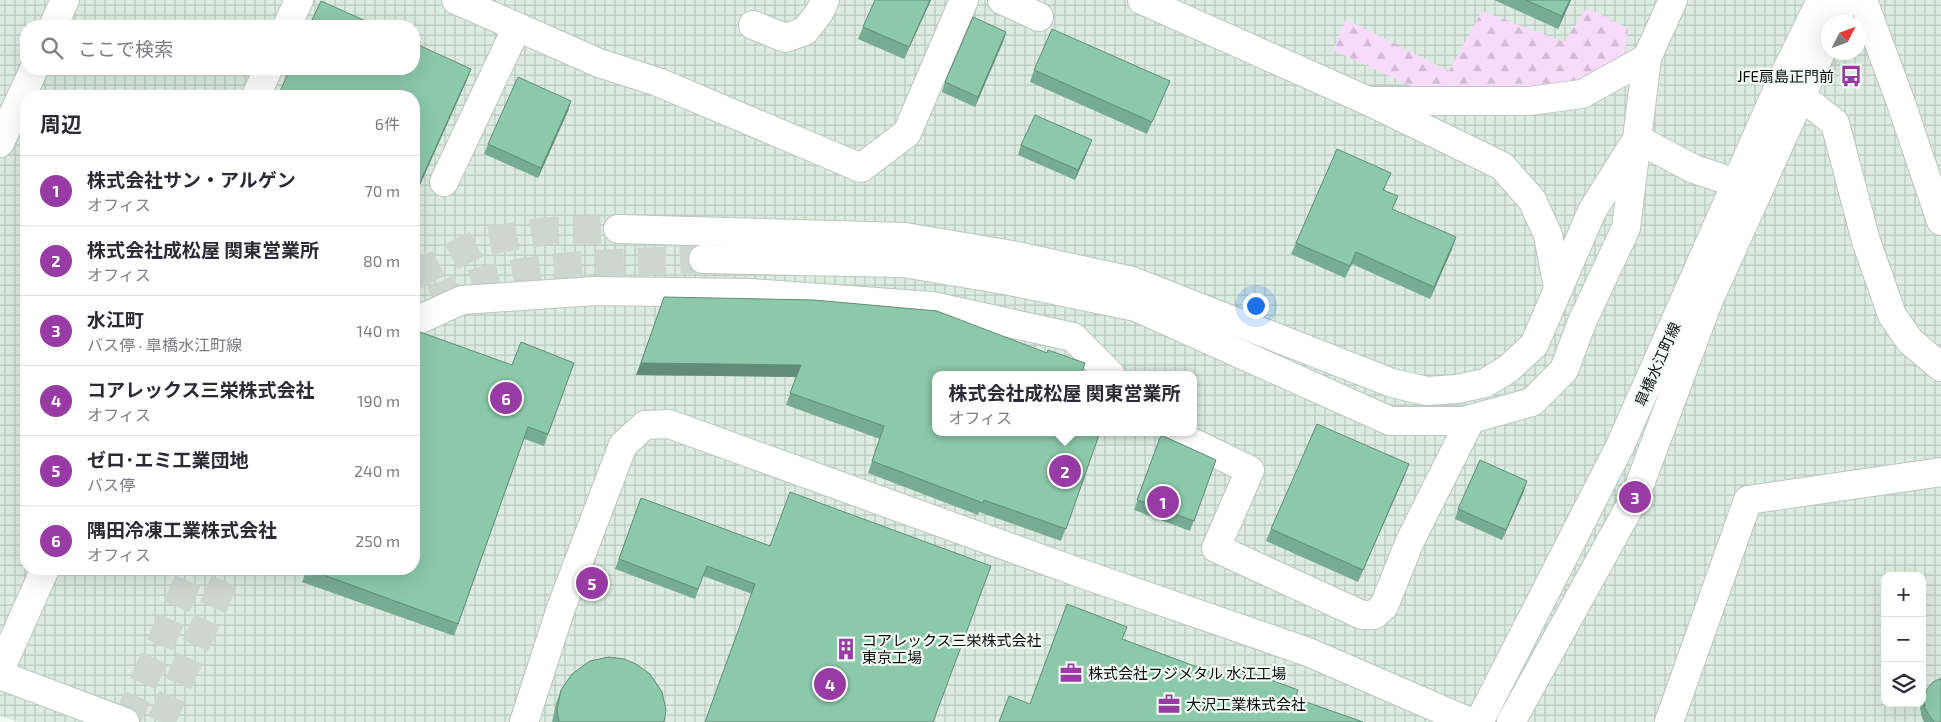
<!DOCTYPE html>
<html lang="ja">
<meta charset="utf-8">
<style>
:root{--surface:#fff;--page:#f2f2f3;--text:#2b2b33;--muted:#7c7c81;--line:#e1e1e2;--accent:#983ba5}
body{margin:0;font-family:"Exo 2","Noto Sans JP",sans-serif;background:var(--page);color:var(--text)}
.controls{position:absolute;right:15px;bottom:15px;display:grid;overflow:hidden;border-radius:10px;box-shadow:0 5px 20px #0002}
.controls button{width:45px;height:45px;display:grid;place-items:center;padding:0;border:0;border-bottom:1px solid var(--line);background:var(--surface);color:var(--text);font:25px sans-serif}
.compass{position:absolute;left:1821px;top:15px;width:45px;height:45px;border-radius:50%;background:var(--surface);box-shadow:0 5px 20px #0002;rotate:48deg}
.you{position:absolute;left:1255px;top:305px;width:18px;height:18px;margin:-12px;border:4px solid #fff;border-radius:50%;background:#1a73e8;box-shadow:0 0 0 8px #1a73e833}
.badge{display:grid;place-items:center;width:32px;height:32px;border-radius:50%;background:var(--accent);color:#fff;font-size:16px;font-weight:700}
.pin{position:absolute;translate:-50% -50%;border:2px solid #fff;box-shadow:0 1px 5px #0006}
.popup{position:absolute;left:932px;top:371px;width:265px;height:65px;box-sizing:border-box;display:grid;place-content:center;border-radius:10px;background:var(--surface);filter:drop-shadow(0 1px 4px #0005);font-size:16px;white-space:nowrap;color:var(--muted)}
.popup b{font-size:19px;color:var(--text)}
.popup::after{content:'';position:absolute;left:50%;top:100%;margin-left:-10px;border:10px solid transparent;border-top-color:var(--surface)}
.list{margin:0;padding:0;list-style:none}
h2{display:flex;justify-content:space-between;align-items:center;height:65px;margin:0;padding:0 20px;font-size:21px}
h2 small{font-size:16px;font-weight:400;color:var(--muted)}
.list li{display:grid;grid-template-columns:32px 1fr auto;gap:15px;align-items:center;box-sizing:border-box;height:70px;padding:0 20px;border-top:1px solid var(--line)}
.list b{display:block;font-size:19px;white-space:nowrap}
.list p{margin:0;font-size:16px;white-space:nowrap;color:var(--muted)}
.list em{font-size:16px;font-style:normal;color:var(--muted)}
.icon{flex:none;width:28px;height:28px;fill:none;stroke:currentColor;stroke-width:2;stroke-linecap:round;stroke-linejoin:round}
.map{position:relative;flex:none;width:1941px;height:722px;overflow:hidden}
.search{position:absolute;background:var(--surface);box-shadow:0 5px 20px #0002;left:20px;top:20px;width:400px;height:55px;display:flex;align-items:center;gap:12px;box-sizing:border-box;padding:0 18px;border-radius:20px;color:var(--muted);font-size:19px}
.panel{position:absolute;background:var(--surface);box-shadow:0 5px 20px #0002;left:20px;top:90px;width:400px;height:485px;border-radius:20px}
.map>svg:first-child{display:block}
.industrial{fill:url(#industrial-grid);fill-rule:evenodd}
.forest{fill:url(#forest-firs)}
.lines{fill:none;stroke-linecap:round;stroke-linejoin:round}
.minor-tunnel{stroke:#ced6d2;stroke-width:28;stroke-dasharray:28 14;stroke-linecap:butt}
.minor-casing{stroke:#bdc5c0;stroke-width:30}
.minor{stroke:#fff;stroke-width:28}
.wall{fill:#78ac92}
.shaded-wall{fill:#628c77}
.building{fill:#8cc8aa;stroke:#628c77}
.labels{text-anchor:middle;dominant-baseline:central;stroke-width:4.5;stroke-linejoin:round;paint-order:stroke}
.poi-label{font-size:15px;fill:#0a0c0b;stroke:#f1faf5;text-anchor:start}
.street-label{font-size:15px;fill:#0a0c0b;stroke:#f1faf5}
</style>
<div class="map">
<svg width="1941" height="722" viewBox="0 0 1941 722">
<defs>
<pattern id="industrial-grid" width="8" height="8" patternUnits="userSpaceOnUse" patternTransform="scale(1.25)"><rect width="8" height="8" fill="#dcece3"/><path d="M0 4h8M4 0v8" fill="none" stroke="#bbc9c1"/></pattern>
<pattern id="forest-firs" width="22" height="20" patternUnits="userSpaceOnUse" patternTransform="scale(1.25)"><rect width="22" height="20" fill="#f8dbfb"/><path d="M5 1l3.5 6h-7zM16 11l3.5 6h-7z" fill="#d3bbd6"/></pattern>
</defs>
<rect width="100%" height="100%" fill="#f1faf5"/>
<path class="industrial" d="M 0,0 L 1941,0 L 1941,722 L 18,722 L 0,716 ZM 1828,22 L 1858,22 L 1858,52 L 1828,52 ZM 26,26 L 414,26 L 414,69 L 26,69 ZM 26,96 L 414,96 L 414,569 L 26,569 ZM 936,375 L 1194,375 L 1194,432 L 936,432 ZM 1885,576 L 1922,576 L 1922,703 L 1885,703 Z"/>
<polygon class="forest" points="1587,8 1628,28 1625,52 1592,82 1572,85 1426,93 1333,50 1346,19 1449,71 1482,11 1564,42"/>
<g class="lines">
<g class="minor-tunnel">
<polyline points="414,276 480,242 547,231 618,229"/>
<path d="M 433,300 C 511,260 617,264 703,259"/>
<polyline points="126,722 193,569"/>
<polyline points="161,722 230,569"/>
</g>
<g class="minor-casing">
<g id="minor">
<polyline points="456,0 599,63 658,82 861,168 907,133 964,0"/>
<polyline points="1002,0 1039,17"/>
<polyline points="1142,0 1368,101 1502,166 1532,200 1548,235 1558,287"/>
<polyline points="1863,0 1901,103 1941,221"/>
<polyline points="1835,22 1845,0"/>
<polyline points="753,25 785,38 805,31 819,13 825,0"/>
<polyline points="53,26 65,0"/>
<polyline points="287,26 299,0"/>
<polyline points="256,96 268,69"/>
<polyline points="1802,97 1835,123 1866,241 1892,315 1910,341 1941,367"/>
<polyline points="1374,101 1529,101 1582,94 1647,58"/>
<polyline points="1637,139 1694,169 1736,183 1751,192"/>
<polyline points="0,143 34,69"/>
<polyline points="444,182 517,27"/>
<polyline points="618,229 905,237 1012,255 1132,281 1392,383 1427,391 1457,389 1485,383 1508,369 1534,345 1592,211 1632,147"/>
<polyline points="703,259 903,263 1010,281 1136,307 1390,421 1464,421 1471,419 1532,402 1564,370 1582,322 1626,228 1647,58 1673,0"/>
<polyline points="414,322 462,300 595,291 751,293 932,306 1073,337 1111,375"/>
<polyline points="1171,432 1250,470 1216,548 1362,615 1374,615 1384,606 1410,541 1471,419"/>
<polyline points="0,670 45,569"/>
<polyline points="0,675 125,722"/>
<polyline points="524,722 561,608 623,445 645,425 669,424 1083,574 1308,652 1470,722"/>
<polyline points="1479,722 1620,446 1780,84 1821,0"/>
<polyline points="1511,722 1635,497 1708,302 1828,37"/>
<polyline points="1669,722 1748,500 1941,472"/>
</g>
</g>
<use href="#minor" class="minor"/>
</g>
<g class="wall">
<polygon points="931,0 904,59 858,39 863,27"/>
<polygon points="1494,0 1571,0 1558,29"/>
<polygon points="1006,32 975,107 942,92 945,82"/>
<polygon points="471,69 466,82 414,198 414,96"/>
<polygon points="1034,70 1170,81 1165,93 1147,134 1030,82"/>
<polygon points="571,101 568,111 538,178 484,154 488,144"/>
<polygon points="1021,145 1088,150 1075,180 1018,155"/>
<polygon points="1386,184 1384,190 1393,209 1452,249 1430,299 1352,264 1345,278 1291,254 1296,243"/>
<polygon points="664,297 1047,353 1085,363 936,375 1100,432 1061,541 979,512 978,515 868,473 880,439 786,405 796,377 636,375"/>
<polygon points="574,363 544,446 524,439 454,636 302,582 307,569 512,365"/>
<polygon points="1161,435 1216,460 1190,531 1134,510"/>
<polygon points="1404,477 1358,582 1266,541 1271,529"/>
<polygon points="1524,491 1502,540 1455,519 1458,509"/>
<polygon points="641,498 770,546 752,594 703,576 695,599 615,569"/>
<polygon points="1927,689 1941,722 1924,722 1922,718 1920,708"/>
<polygon points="561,690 664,722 552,722 556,703"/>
</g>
<g class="shaded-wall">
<polygon points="930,0 931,0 904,59 909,47"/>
<polygon points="1570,0 1571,0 1558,29 1562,16"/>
<polygon points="1006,32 1003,42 975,107 978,97"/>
<polygon points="471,69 466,82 414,198 417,189"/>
<polygon points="571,101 568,111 538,178 541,168"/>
<polygon points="1092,140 1088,150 1075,180 1078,170"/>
<polygon points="1456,237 1452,249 1430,299 1434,287"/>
<polygon points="641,363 801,365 796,377 636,375"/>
<polygon points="1409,464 1404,477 1358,582 1363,570"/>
<polygon points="1527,481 1524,491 1502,540 1506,530"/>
</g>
<g class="building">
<polygon points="875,0 930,0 909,47 863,27"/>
<polygon points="1526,0 1570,0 1562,16"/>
<polygon points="321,1 377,26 309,26"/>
<polygon points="973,17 1006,32 978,97 945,82"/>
<polygon points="1052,29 1170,81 1152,122 1034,70"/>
<polygon points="414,43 471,69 417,189 414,188 414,96 278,96 290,69 414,69"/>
<polygon points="518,77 571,101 541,168 488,144"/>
<polygon points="1035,115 1092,140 1078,170 1021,145"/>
<polygon points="1337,149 1391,173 1383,190 1398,196 1392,209 1456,237 1434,287 1356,252 1350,266 1296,243"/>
<polygon points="664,297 814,300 937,311 1047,353 1048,350 1085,363 1081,375 936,375 936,432 1100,432 1066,529 984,500 983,503 872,461 884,426 790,393 801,365 641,363"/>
<polygon points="420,332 512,365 521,342 574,363 548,434 528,427 458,624 307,569 414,569 414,349"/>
<polygon points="1317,424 1409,464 1363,570 1271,529"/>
<polygon points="1161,435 1216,460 1194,521 1137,500"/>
<polygon points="1480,460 1527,481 1506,530 1458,509"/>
<polygon points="790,492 991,566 933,722 705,722 755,584 707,566 698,589 619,559 641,498 770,546"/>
<polygon points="1067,604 1127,627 1122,639 1229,679 1233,666 1298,690 1295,698 1363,722 999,722 1009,696 1030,704"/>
<polygon points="609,657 624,659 636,664 650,674 662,692 666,710 664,722 559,722 557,710 561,690 572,674 590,661"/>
<polygon points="1941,678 1941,722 1934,722 1925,709 1924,698 1927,689 1933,682"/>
</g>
<defs>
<g id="bus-bare" transform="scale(1.725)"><path d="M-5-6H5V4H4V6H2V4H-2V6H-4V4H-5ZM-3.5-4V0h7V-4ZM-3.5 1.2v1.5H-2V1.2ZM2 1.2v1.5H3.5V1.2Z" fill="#983ba5" stroke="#f1faf5" stroke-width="2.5" paint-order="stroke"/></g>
<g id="building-bare" transform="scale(1.725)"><path d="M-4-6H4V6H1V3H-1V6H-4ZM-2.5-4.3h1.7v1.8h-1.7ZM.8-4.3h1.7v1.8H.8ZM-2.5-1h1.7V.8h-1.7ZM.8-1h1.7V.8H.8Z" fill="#983ba5" stroke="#f1faf5" stroke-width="2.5" paint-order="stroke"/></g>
<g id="office-bare" transform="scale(1.725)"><path d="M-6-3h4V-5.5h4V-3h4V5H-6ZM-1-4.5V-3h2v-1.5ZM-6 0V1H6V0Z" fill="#983ba5" stroke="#f1faf5" stroke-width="2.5" paint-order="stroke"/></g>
</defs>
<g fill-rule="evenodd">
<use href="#bus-bare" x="1851" y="76"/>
<use href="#building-bare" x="846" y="649"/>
<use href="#office-bare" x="1071" y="673"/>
<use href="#office-bare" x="1169" y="704"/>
</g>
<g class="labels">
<g class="poi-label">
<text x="1834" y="76" text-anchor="end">JFE扇島正門前</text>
<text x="862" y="640">コアレックス三栄株式会社<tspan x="862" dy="17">東京工場</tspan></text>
<text x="1088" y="673">株式会社フジメタル 水江工場</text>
<text x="1186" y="704">大沢工業株式会社</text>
</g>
<g class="street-label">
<text transform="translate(1657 364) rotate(-66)">皐橋水江町線</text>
</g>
</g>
</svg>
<div class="controls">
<button>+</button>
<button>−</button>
<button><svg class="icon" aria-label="layers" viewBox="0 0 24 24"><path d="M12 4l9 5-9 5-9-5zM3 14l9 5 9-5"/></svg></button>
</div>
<svg class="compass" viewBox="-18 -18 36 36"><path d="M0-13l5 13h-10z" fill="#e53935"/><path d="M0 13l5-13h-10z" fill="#7c7c81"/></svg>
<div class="you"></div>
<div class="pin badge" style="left:1163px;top:502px">1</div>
<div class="pin badge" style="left:1065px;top:471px">2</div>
<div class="popup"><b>株式会社成松屋 関東営業所</b>オフィス</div>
<div class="pin badge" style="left:1635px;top:497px">3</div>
<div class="pin badge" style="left:830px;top:684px">4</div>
<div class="pin badge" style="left:592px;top:583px">5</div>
<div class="pin badge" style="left:506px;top:398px">6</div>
<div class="search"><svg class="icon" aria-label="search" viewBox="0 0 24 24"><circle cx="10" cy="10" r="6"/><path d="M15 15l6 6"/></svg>ここで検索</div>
<section class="panel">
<h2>周辺<small>6件</small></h2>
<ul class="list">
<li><span class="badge">1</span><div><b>株式会社サン・アルゲン</b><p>オフィス</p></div><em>70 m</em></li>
<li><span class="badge">2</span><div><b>株式会社成松屋 関東営業所</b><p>オフィス</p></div><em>80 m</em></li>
<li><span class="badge">3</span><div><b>水江町</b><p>バス停 · 皐橋水江町線</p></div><em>140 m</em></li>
<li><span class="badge">4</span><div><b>コアレックス三栄株式会社</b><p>オフィス</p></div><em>190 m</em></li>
<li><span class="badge">5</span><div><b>ゼロ･エミ工業団地</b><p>バス停</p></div><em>240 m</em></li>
<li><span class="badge">6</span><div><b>隅田冷凍工業株式会社</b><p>オフィス</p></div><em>250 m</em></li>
</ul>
</section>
</div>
